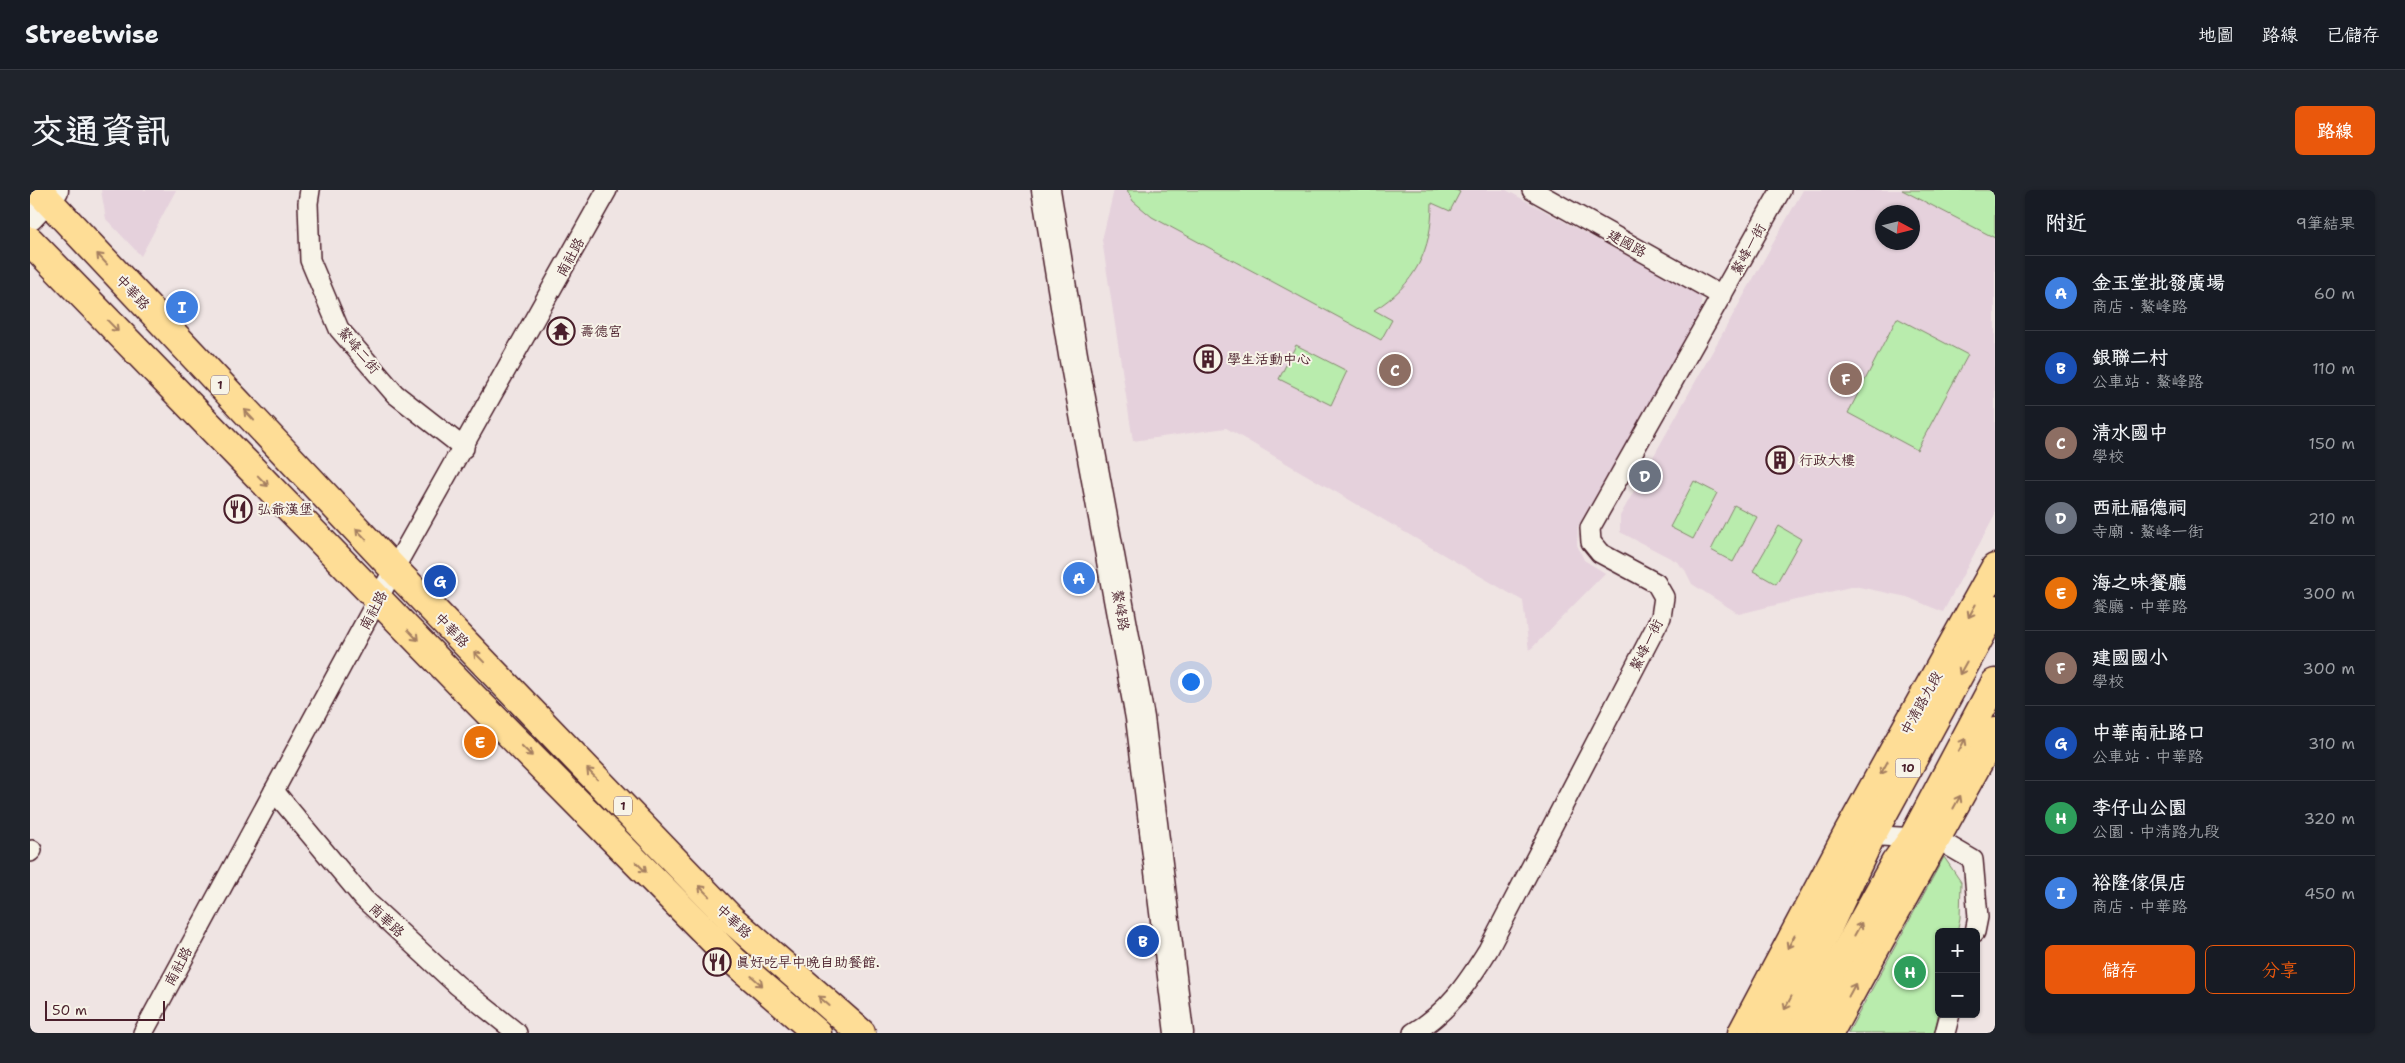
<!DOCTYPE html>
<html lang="zh-TW">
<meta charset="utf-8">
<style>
:root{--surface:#171b24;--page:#20242c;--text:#f1f3f6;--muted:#9ea1a6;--line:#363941;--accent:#ea580c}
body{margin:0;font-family:"Shantell Sans","LXGW WenKai TC",sans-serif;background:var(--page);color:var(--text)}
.controls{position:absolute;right:15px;bottom:15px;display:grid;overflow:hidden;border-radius:8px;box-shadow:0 1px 4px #0004}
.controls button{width:45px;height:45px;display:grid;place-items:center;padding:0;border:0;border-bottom:1px solid var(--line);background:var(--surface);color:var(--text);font:25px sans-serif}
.compass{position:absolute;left:1845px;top:15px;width:45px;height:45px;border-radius:50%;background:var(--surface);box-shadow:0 1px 4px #0004;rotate:97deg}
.scale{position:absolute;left:15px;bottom:12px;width:120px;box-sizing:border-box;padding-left:5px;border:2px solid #4a1f2b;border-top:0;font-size:14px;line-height:18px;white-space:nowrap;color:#4a1f2b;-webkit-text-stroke:4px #f7f3e8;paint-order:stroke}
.you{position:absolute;left:1160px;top:491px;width:18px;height:18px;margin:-12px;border:4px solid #fff;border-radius:50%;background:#1a73e8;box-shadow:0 0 0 8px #1a73e833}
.badge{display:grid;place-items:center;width:32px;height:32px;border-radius:50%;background:var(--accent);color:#fff;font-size:16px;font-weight:700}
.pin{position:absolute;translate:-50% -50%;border:2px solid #fff;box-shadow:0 1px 5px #0006}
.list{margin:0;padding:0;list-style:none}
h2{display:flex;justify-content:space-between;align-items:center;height:65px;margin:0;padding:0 20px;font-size:21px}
h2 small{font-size:16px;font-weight:400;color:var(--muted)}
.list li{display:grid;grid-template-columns:32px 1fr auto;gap:15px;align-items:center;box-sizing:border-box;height:75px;padding:0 20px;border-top:1px solid var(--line)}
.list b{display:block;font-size:19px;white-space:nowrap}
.list p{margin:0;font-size:16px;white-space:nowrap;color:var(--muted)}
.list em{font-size:16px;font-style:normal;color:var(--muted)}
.actions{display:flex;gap:10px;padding:15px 20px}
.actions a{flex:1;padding:11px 0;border:1px solid var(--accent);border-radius:8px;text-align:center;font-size:18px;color:var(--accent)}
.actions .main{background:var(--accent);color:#fff}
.map{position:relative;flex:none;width:1965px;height:843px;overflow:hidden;border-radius:8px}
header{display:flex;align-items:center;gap:30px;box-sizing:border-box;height:70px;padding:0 25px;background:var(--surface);border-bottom:1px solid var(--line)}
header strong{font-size:24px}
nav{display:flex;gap:28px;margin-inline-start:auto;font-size:18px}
.intro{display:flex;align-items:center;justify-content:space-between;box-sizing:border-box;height:120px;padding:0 30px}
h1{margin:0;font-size:35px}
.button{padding:12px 22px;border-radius:8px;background:var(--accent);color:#fff;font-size:18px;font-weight:700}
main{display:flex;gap:30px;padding:0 30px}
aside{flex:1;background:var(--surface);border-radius:8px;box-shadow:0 1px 4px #0004}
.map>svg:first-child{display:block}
.built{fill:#e5d1dc;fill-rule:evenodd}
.green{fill:#b9ecad;stroke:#82866c}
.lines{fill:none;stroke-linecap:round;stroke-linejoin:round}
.street-casing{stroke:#4a1f2b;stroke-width:22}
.secondary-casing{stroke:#4a1f2b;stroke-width:31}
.primary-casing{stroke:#4a1f2b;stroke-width:31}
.street{stroke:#f7f3e8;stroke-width:19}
.secondary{stroke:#f7f3e8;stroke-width:28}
.primary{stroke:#fedd96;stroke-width:28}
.oneway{stroke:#a47e60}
.labels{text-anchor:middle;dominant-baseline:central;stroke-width:4;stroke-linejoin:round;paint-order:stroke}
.shield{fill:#f7f3e8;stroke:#7e5f64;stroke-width:1}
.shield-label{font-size:12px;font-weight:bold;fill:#4a1f2b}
.street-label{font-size:14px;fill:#4a1f2b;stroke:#f7f3e8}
.poi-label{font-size:14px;fill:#4a1f2b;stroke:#f7f3e8;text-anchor:start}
</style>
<header>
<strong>Streetwise</strong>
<nav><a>地圖</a><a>路線</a><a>已儲存</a></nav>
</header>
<div class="intro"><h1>交通資訊</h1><a class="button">路線</a></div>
<main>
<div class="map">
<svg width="1965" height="843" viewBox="0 0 1965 843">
<rect width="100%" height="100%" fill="#efe4e3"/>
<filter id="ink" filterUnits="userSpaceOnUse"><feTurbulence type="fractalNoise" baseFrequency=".02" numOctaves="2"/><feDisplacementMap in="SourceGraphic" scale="10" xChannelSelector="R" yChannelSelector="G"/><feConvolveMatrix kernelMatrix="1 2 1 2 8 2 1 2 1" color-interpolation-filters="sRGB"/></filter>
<g filter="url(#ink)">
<g class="built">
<polygon points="71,0 146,0 111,66 76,29"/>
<polygon points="1084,0 1476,0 1671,106 1671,122 1548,336 1547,355 1554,370 1575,383 1499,461 1493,411 1196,238 1103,251 1072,50"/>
<path d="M 1773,0 L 1965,0 L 1965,325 L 1913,422 L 1877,407 L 1824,396 L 1709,424 L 1662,394 L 1655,380 L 1646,371 L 1590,342 L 1590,326 ZM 1852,22 L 1882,22 L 1882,52 L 1852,52 Z"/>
</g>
<g class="green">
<path d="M 1097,0 L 1426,0 L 1430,2 L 1420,21 L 1402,13 C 1402,60 1385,95 1344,120 L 1362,130 L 1351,150 L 1122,27 L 1103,11 Z"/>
<polygon points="1872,0 1965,0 1965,48"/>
<polygon points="1867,128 1938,165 1887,260 1818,223"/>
<polygon points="1266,155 1317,181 1301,215 1249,189"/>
<polygon points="1664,291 1687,303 1663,349 1640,337"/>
<polygon points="1704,315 1727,327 1703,372 1681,360"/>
<polygon points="1749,336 1771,349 1746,394 1723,381"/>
<polygon points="1914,667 1931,692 1930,728 1927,742 1909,742 1909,822 1904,843 1818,843"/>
</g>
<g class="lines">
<g class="street-casing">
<g id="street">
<polyline points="280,0 278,13 280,70 309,139 365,204 434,258"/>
<polyline points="1502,0 1692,106"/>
<polyline points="244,601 334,709 427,795 487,843"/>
<polyline points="1832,645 1907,649 1943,670 1948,727 1945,742"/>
<polyline points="0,662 2,660"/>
<polyline points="113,843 364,379 577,0"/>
<path d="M 1383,843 C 1418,822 1437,794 1458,760 L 1631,427 L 1634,407 L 1626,393 L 1570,363 L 1561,352 L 1560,338 L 1751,0"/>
<polyline points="1915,843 1920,824"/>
</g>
</g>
<g class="secondary-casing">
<g id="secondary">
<polyline points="1016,0 1043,165 1110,528 1149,843"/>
<polyline points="0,26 24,0"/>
</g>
</g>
<g class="primary-casing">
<g id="primary">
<polyline points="8,0 364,379 701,729 831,843"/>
<polyline points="0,51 446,510 704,771 787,843"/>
<polyline points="1712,843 1817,645 1965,378"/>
<polyline points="1742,843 1797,739 1841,646 1965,419"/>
<polyline points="1771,843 1865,673 1883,648 1965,493"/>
<path d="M 1799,843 C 1853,742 1910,643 1965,542"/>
</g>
</g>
<use href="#street" class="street"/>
<use href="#secondary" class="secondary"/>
<use href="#primary" class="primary"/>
</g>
<defs><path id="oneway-shaft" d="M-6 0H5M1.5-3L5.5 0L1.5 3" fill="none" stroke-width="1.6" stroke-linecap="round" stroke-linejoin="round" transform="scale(1.25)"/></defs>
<g class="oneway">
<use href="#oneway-shaft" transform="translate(72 69) rotate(-133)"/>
<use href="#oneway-shaft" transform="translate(83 136) rotate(46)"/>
<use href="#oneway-shaft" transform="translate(219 225) rotate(-133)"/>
<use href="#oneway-shaft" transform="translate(233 291) rotate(46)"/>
<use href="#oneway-shaft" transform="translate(331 344) rotate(-133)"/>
<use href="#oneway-shaft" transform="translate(1942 421) rotate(119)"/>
<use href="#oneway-shaft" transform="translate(383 445) rotate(46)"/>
<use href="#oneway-shaft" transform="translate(449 467) rotate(-134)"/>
<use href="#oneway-shaft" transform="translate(1933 478) rotate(119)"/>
<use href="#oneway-shaft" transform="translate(1932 555) rotate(-62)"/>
<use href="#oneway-shaft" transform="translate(497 561) rotate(45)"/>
<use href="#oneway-shaft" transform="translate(1854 578) rotate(119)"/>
<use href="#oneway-shaft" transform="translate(562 584) rotate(-134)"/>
<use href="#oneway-shaft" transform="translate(1927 612) rotate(-61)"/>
<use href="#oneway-shaft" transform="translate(611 677) rotate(45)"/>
<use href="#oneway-shaft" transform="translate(674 701) rotate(-134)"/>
<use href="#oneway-shaft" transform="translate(1828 739) rotate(-61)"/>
<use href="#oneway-shaft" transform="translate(1761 752) rotate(119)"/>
<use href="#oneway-shaft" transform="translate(727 791) rotate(41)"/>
<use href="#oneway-shaft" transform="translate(1822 800) rotate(-62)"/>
<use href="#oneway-shaft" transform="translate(794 811) rotate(-139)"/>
<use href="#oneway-shaft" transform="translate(1758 813) rotate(118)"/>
</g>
</g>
<defs>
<g id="temple-ring" transform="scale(1.4375)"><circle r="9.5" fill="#f7f3e8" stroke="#4a1f2b" stroke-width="1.5"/><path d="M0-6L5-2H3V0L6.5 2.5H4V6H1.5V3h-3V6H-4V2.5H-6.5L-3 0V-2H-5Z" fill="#4a1f2b"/></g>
<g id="building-ring" transform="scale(1.4375)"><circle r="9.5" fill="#f7f3e8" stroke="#4a1f2b" stroke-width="1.5"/><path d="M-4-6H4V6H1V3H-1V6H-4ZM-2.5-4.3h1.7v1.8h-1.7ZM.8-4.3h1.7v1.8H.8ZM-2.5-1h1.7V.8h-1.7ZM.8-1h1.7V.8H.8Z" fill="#4a1f2b"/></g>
<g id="restaurant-ring" transform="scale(1.4375)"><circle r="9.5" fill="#f7f3e8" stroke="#4a1f2b" stroke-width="1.5"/><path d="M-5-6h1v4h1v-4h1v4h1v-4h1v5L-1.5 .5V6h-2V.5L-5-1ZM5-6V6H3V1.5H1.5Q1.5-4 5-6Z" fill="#4a1f2b"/></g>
</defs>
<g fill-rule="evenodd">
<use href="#temple-ring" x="531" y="141"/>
<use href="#building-ring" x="1178" y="169"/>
<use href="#building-ring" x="1750" y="270"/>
<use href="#restaurant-ring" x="208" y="319"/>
<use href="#restaurant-ring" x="687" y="772"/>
</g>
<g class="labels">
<g class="shield">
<rect x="181" y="185.5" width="18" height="19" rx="4"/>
<rect x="1865.5" y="568.5" width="25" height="19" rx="4"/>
<rect x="584" y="606.5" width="18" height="19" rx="4"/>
</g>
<g class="shield-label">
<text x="190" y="195">1</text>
<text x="1878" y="578">10</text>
<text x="593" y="616">1</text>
</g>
<g class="street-label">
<text transform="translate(1597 53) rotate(29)">建國路</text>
<text transform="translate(1718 59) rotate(-61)">鰲峰一街</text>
<text transform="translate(540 67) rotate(-61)">南社路</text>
<text transform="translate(103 102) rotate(47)">中華路</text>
<text transform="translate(329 160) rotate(50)">鰲峰二街</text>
<text transform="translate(343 420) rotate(-62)">南社路</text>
<text transform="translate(1091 420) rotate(80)">鰲峰路</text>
<text transform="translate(422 440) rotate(46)">中華路</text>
<text transform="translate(1616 455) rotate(-63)">鰲峰一街</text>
<text transform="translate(1891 513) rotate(-61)">中清路九段</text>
<text transform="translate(357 730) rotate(43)">南華路</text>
<text transform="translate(704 731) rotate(43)">中華路</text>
<text transform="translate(148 776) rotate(-62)">南社路</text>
</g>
<g class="poi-label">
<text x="550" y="141">壽德宮</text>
<text x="1197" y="169">學生活動中心</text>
<text x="1769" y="270">行政大樓</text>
<text x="227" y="319">弘爺漢堡</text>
<text x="706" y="772">真好吃早中晚自助餐館.</text>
</g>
</g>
</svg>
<div class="controls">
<button>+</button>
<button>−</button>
</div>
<svg class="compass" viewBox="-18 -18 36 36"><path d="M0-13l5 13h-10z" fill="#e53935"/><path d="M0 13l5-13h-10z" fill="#9ea1a6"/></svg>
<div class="scale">50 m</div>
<div class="you"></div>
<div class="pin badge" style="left:1049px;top:388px;background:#3f7fe0">A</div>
<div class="pin badge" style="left:1113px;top:751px;background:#1a4fb4">B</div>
<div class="pin badge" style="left:1365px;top:180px;background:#8d6e63">C</div>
<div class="pin badge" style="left:1615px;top:286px;background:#6b7280">D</div>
<div class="pin badge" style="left:450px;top:552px;background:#e8710a">E</div>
<div class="pin badge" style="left:1816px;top:189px;background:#8d6e63">F</div>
<div class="pin badge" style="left:410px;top:391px;background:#1a4fb4">G</div>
<div class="pin badge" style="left:1880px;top:782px;background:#2e9e5b">H</div>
<div class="pin badge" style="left:152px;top:117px;background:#3f7fe0">I</div>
</div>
<aside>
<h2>附近<small>9筆結果</small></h2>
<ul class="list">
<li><span class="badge" style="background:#3f7fe0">A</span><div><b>金玉堂批發廣場</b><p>商店 · 鰲峰路</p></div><em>60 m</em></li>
<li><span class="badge" style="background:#1a4fb4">B</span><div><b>銀聯二村</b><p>公車站 · 鰲峰路</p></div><em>110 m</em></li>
<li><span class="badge" style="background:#8d6e63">C</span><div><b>清水國中</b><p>學校</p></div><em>150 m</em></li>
<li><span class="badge" style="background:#6b7280">D</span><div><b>西社福德祠</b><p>寺廟 · 鰲峰一街</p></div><em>210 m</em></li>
<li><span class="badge" style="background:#e8710a">E</span><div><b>海之味餐廳</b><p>餐廳 · 中華路</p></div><em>300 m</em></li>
<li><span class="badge" style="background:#8d6e63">F</span><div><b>建國國小</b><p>學校</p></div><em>300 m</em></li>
<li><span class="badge" style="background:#1a4fb4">G</span><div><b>中華南社路口</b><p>公車站 · 中華路</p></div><em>310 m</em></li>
<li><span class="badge" style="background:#2e9e5b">H</span><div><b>李仔山公園</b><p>公園 · 中清路九段</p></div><em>320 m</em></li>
<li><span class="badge" style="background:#3f7fe0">I</span><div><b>裕隆傢俱店</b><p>商店 · 中華路</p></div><em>450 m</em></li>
</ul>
<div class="actions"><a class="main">儲存</a><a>分享</a></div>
</aside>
</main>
